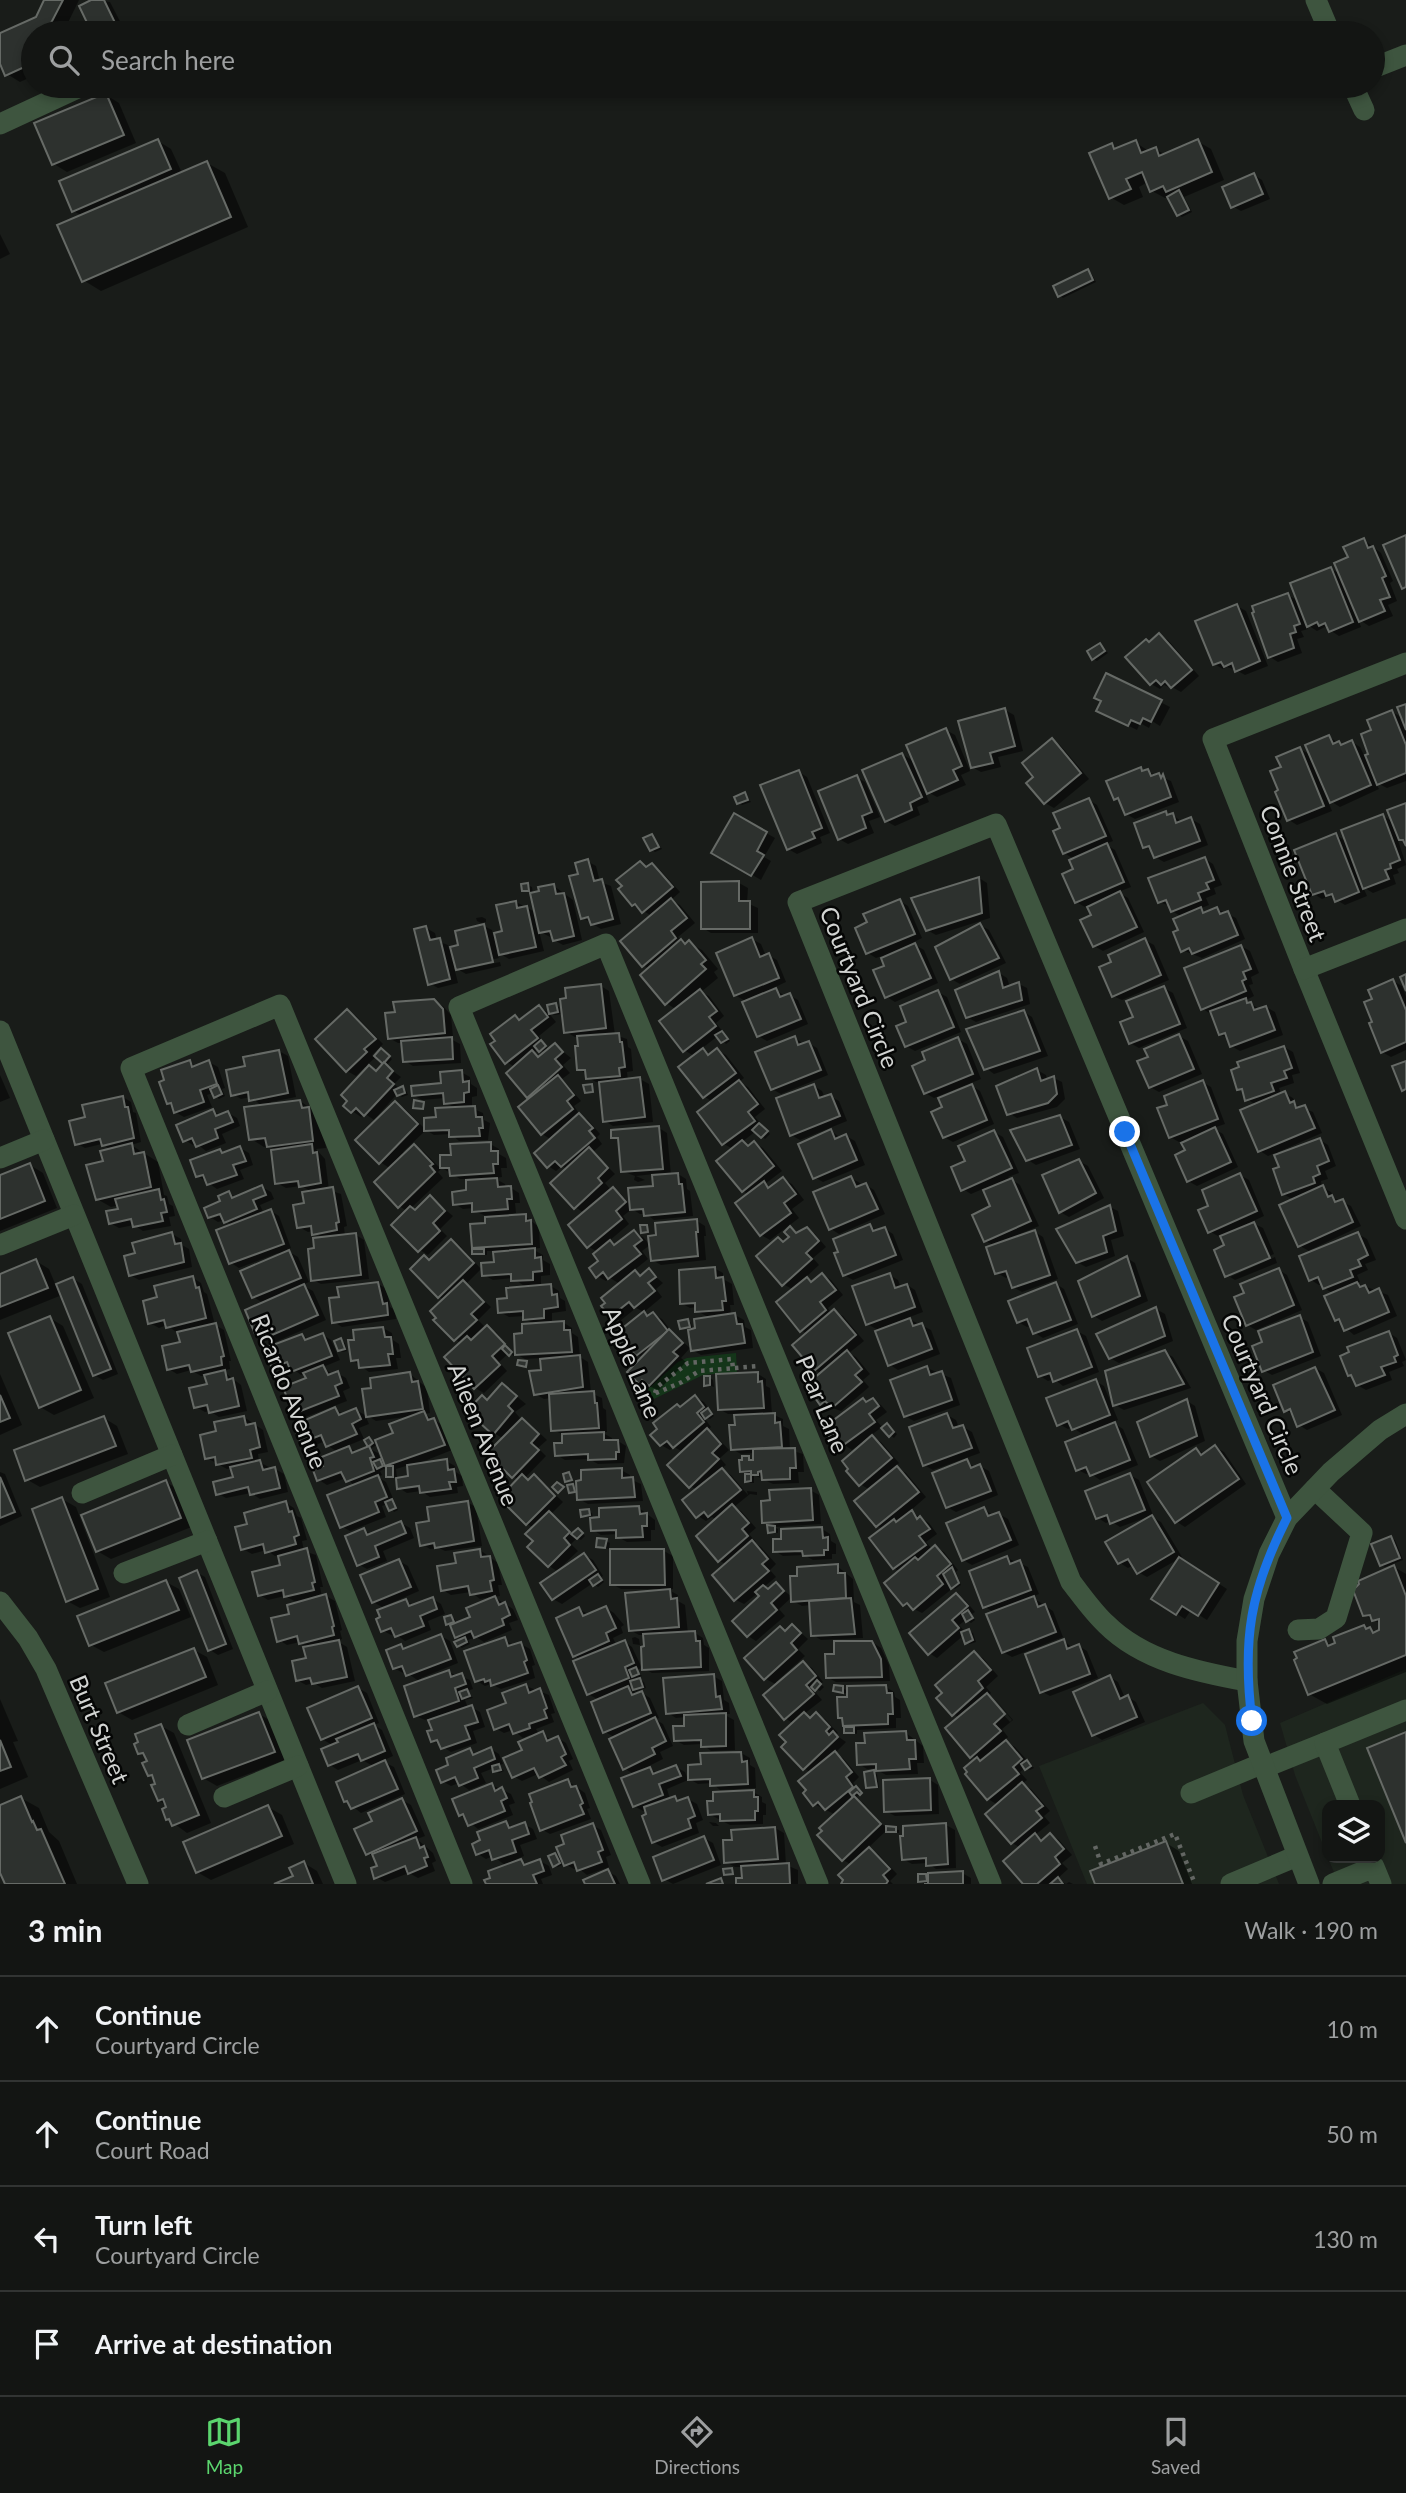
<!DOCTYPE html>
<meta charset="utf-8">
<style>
:root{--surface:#131513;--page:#202221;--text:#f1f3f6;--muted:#9d9fa0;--line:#323433;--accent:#5bd56e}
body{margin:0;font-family:Lato,sans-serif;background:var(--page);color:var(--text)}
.controls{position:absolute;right:21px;bottom:21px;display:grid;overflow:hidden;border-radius:14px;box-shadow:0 4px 10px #0003}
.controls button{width:63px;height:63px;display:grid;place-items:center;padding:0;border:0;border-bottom:2px solid var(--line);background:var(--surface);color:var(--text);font:35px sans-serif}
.stop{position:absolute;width:21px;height:21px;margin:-16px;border:5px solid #1a73e8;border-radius:50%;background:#fff}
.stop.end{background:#1a73e8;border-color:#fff;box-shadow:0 2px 7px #0008}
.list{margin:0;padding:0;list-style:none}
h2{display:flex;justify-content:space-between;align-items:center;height:91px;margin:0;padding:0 28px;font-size:30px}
h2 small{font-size:23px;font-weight:400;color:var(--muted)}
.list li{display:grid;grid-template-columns:46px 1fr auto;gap:21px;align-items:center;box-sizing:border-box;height:105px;padding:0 28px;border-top:2px solid var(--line)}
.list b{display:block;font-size:26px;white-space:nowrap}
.list p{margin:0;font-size:23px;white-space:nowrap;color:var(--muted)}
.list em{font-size:23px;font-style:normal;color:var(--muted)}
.icon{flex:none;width:38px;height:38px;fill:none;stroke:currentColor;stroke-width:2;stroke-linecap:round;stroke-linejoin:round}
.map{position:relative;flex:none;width:1406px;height:1884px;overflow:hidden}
.search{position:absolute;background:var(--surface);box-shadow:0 4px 10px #0003;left:21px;right:21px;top:21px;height:77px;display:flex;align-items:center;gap:18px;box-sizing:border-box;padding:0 24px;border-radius:38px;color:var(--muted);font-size:26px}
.sheet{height:511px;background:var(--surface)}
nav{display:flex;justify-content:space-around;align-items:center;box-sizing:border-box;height:98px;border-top:2px solid var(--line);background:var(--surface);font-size:19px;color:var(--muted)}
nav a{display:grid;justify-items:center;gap:4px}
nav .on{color:var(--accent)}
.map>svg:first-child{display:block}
.built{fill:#1e261e}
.green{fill:#143519}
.shadow{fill:#0007;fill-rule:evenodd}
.building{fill:#2d312e;stroke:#666a66;stroke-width:2}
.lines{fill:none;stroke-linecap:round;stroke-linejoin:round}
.path{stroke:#636663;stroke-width:4.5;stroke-dasharray:3.5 5;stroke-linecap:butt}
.minor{stroke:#3e553f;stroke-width:21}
.route{stroke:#1a73e8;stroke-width:9}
.labels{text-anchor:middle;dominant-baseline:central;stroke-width:5;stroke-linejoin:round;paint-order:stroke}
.street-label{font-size:24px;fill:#d2d4d2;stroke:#050605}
</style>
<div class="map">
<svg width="1406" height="1884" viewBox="0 0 1406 1884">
<rect width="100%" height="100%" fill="#191c19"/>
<g class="built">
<polygon points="1406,1669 1406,1884 1339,1884 1328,1858 1380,1858 1380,1805 1327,1805 1327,1855 1295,1775 1280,1723"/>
<polygon points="1203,1703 1225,1725 1243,1795 1279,1884 1087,1884 1039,1766"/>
</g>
<polygon class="green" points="736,1353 737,1372 703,1375 654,1399 646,1391 678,1362 687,1358"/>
<g class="shadow">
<polygon points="46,0 79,0 63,33 33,33 33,76 20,82 7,74 0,59 0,34 37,18"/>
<polygon points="95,0 110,2 126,33 94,33 81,7"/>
<polygon points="106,95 119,103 136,143 67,172 54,164"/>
<polygon points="158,141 171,149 182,173 207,163 225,173 248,227 101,291 83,280 83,216 73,211"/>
<polygon points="1197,141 1211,149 1224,180 1184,197 1192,212 1182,217 1178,215 1169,197 1165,198 1152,191 1148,182 1139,187 1143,197 1124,205 1110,197 1112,145 1119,149 1135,142 1150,152 1155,149 1166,155"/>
<polygon points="1254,175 1262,180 1270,199 1241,211 1232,206"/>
<polygon points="0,234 10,254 0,259"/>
<polygon points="1088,271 1091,273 1096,282 1063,298 1060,296"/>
<polygon points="1364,540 1381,553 1393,581 1390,583 1397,601 1388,605 1393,616 1369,626 1358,619 1361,627 1339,636 1325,627 1317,631 1306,624 1308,629 1301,631 1304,637 1297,639 1302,653 1278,662 1270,657 1288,595 1298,601 1331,569 1341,574"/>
<polygon points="1237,606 1246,611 1268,666 1245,675 1236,670 1227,667 1223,669 1214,664"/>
<polygon points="1159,635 1168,640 1199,676 1181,692 1172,687 1171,688 1164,685 1160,689 1151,684 1150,643"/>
<polygon points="1100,645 1108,653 1097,661 1093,659"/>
<polygon points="1107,675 1170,707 1160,726 1152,721 1149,728 1140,723 1137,730 1107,715 1103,701"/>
<polygon points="1406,706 1406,781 1387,788 1375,782 1379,789 1340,807 1327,799 1332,811 1297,825 1289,820 1280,791 1283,768 1300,749 1311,755 1329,737 1344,746 1352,742 1360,747 1365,757 1370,754 1373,731 1392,712 1403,718"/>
<polygon points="1005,710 1014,715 1023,751 998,757 1001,767 981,772 972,767"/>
<polygon points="946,730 955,735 970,771 961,775 966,785 937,797 924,790 929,802 917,807 920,815 895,826 886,821 902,754 915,762"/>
<polygon points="1052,740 1060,745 1089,779 1054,808 1045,803 1036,777"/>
<polygon points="1141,769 1171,781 1179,802 1135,819 1126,814 1122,802 1115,799"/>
<polygon points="799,772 807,777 830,833 820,837 822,843 797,854 788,849"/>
<polygon points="856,777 865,782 880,817 869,821 874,833 848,844 839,839"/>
<polygon points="745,794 751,802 742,805 739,803"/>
<polygon points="1089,800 1097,805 1113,841 1105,844 1115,850 1131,887 1118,892 1128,898 1144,932 1103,951 1094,946 1093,916 1088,905 1085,907 1076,902 1074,859 1064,853 1062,829"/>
<polygon points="1406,805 1406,842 1397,837 1406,865 1397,869 1399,873 1393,875 1396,884 1373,893 1363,887 1367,896 1345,905 1330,896 1322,899 1314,894 1336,835 1347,842 1383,816 1394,822"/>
<polygon points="1166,813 1173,815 1182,822 1191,819 1200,824 1208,845 1164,862 1155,857 1154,852 1145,847"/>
<polygon points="735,815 775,838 764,857 771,861 761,880 713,852"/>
<polygon points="652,836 662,849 655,852 652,850"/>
<polygon points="1205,859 1213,864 1222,885 1214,888 1216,894 1206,898 1209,905 1199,909 1207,913 1217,909 1236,918 1245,939 1202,958 1182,950 1180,931 1182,917 1172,911 1170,906 1159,902"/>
<polygon points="587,861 596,866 600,882 611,886 621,924 601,929 583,918 580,875"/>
<polygon points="640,863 648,868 652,865 660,870 680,892 671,900 680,905 695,923 678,937 687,945 689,943 702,950 718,969 714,972 718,978 701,992 709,996 724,1016 716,1023 730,1041 726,1044 718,1036 701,1049 711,1055 717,1050 726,1055 744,1078 739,1082 748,1087 765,1109 755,1117 770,1134 765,1139 756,1131 742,1142 751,1147 754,1143 763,1148 782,1171 765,1184 771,1188 783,1179 792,1184 804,1200 792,1209 799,1218 770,1240 761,1235 749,1195 743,1191 733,1149 724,1144 699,1112 713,1102 705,1097 681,1067 694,1056 684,1050 677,1010 666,1003 649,969 643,965 652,916 633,905 620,890"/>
<polygon points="979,878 987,883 990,918 936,935 927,930"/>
<polygon points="739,883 748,888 747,903 758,908 758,933 711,933 703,928"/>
<polygon points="528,885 532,887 533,894 554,886 573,900 582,940 563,945 554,940 553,936 550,937 539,931 544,951 509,959 497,952 499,958 462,967 462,970 500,962 501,966 466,974 454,967 458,983 438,988 429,983 426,928 435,933 437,941 448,945 449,949 461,946 484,926 492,930 493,935 504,933 516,902 537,913 532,892 523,890"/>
<polygon points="900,901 908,906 922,938 912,943 924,950 938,983 895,1002 887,997 886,966 882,956 876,958 868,953"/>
<polygon points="482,917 486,919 486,922 481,923 477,921 476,918"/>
<polygon points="980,925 989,930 1006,963 960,984 951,979"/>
<polygon points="752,939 761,944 766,956 768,955 777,960 786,982 773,988 785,996 789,995 798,1000 808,1024 767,1041 758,1036 747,1002 735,995"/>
<polygon points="1145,940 1154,945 1169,980 1122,1000 1113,996"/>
<polygon points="1241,946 1250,951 1259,973 1251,977 1253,984 1249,985 1254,996 1246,1000 1259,1009 1266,1007 1275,1012 1283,1035 1240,1051 1231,1046 1229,1039 1220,1034 1211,1014 1203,1009"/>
<polygon points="999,973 1007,978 1010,987 1019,984 1027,988 1030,1004 976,1022 967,1017"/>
<polygon points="1393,981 1402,986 1406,997 1406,1050 1391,1057 1382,1052 1374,1023 1374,1000"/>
<polygon points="601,986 609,991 615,1035 627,1039 628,1047 631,1049 633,1071 627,1072 628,1081 640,1079 649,1084 653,1122 613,1126 605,1121 601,1082 596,1082 587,1077 587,1074 578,1069 579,1036 575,1037 566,1032"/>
<polygon points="1164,988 1173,993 1187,1028 1139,1048 1130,1043 1135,1018"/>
<polygon points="938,992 947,997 961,1032 915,1051 906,1046 908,1022"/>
<polygon points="433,1001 443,1006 451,1015 453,1037 449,1038 460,1044 461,1063 413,1066 405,1061 403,1043 398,1043 389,1038"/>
<polygon points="556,1005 559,1007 561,1014 555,1015 551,1013"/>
<path d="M 539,1007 L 548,1012 L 556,1022 L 539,1036 L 549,1050 L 555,1045 L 571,1058 L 563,1065 L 570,1073 L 562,1079 L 581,1101 L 574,1106 L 580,1115 L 588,1120 L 600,1134 L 597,1137 L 602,1144 L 593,1152 L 615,1174 L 605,1183 L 611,1190 L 613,1189 L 621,1194 L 631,1206 L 655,1187 L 654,1174 L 636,1176 L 645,1180 L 638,1182 L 634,1180 L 635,1176 L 622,1171 L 620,1141 L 613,1137 L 659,1128 L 667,1133 L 671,1175 L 678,1174 L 686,1179 L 687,1189 L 690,1191 L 693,1216 L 654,1220 L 646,1214 L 640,1214 L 632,1209 L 623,1216 L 629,1224 L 609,1241 L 616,1246 L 634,1232 L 643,1237 L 650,1245 L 642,1251 L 648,1259 L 633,1271 L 642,1276 L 649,1271 L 663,1283 L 656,1289 L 662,1297 L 644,1312 L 636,1308 L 620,1321 L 611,1316 L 604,1307 L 620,1284 L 610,1278 L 606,1281 L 597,1276 L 601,1261 L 598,1252 L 589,1247 L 584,1213 L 575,1207 L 567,1169 L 562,1166 L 556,1171 L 548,1166 L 552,1140 L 542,1134 L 532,1098 L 528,1096 L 515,1067 L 507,1062 L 521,1021 ZM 539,1049 L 545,1053 L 541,1057 L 533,1053 Z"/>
<path d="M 347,1011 L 356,1016 L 383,1044 L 372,1055 L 375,1058 L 382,1050 L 392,1059 L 386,1066 L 401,1077 L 394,1084 L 400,1089 L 406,1090 L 408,1095 L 402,1097 L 397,1094 L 374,1120 L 364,1113 L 361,1117 L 345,1106 L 367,1069 L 365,1067 L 356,1076 L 347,1071 L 318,1039 ZM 377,1056 L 386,1063 L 378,1072 L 367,1065 Z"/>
<polygon points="1024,1012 1032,1017 1048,1056 994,1074 986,1068"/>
<polygon points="1179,1036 1188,1041 1202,1074 1159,1092 1150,1087 1150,1058"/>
<polygon points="795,1038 804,1044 808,1043 817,1048 828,1075 781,1094 772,1089"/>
<polygon points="958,1039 967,1044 981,1079 934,1098 925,1093 928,1061"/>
<polygon points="1284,1047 1293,1052 1300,1073 1292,1075 1294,1083 1279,1088 1281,1094 1284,1093 1293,1098 1296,1105 1313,1112 1322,1133 1278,1152 1279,1155 1320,1140 1328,1145 1336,1166 1325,1171 1328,1179 1321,1181 1322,1187 1331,1192 1334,1198 1351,1206 1361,1226 1310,1250 1311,1252 1300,1246 1294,1200 1283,1194 1281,1168 1275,1153 1268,1156 1260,1151 1256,1105 1247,1099 1245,1093 1239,1089"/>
<polygon points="279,1051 288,1056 296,1097 271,1102 272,1105 300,1101 322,1116 326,1148 316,1149 325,1159 329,1190 341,1194 347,1226 344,1227 345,1236 356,1235 364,1240 369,1279 321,1284 313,1280 316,1250 322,1238 313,1231 308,1232 299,1227 306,1204 313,1192 301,1186 286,1188 277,1183 278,1151 270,1146 264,1147 251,1139 262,1106 251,1097 241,1099 233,1094 248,1068"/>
<polygon points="189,1062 197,1067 209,1062 218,1067 225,1088 222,1089 225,1096 219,1099 213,1093 207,1095 212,1107 184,1117 175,1112 169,1103 166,1081"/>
<polygon points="1037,1070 1046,1075 1047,1080 1054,1078 1062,1082 1065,1099 1057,1107 1017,1118 1009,1113"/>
<polygon points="461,1072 470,1077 471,1084 477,1088 477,1096 472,1097 472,1108 483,1113 484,1120 490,1123 488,1140 459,1141 451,1134 434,1135 426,1130 438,1119 457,1109 446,1103 445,1098 422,1100 413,1095 443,1085"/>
<polygon points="0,1075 10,1098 0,1102"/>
<polygon points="1202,1082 1211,1087 1225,1124 1213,1128 1223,1134 1238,1167 1197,1186 1188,1181 1187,1151 1182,1141 1179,1142 1170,1137 1169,1106"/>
<polygon points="814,1086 822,1091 825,1098 830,1096 839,1101 847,1121 800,1140 791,1135"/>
<polygon points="972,1086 980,1091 994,1124 953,1142 944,1137 944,1108"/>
<polygon points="123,1097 131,1102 133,1112 136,1113 141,1142 131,1145 158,1162 164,1195 167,1196 169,1204 173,1206 175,1216 169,1217 171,1226 143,1231 134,1225 119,1228 110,1223 120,1210 119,1205 111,1207 97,1199 105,1162 112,1150 102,1144 85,1148 76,1143 87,1118"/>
<polygon points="395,1103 404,1108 426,1130 403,1152 406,1155 415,1146 423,1151 441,1169 438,1172 443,1178 411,1208 416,1211 430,1197 453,1216 440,1229 447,1236 428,1255 420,1250 407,1211 399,1206 391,1169 380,1162"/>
<polygon points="213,1111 222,1116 228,1113 237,1118 240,1126 222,1134 226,1143 206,1151 197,1144 193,1145 185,1140"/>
<polygon points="1060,1117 1069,1122 1080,1149 1036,1165 1028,1160"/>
<polygon points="831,1131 841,1138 846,1136 855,1141 865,1165 823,1182 814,1177"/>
<polygon points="994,1132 1003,1137 1019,1173 1008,1177 1020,1185 1039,1226 1017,1235 1018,1238 1035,1232 1043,1237 1058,1279 1022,1292 1013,1287 1010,1276 1006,1278 997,1273 995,1246 985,1241 993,1207 985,1188 971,1194 963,1189 967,1162"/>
<polygon points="490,1144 499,1149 499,1154 506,1158 507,1168 501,1168 502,1177 494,1178 505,1184 506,1188 511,1188 519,1193 520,1203 515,1203 516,1213 508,1214 508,1217 525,1216 539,1227 540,1248 532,1249 543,1255 543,1260 550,1264 550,1275 541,1276 541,1287 551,1286 559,1291 560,1298 565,1301 566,1311 552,1313 552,1324 564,1323 572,1328 572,1333 578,1337 580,1357 588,1362 591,1393 602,1398 603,1408 606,1410 607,1432 601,1432 612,1438 612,1442 618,1441 626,1446 624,1463 598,1464 589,1459 565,1460 557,1455 564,1444 564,1435 553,1430 551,1398 544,1399 535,1394 543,1371 542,1358 525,1359 516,1354 524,1335 536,1325 525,1319 525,1316 509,1317 500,1312 509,1299 527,1288 513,1278 493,1280 484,1275 496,1264 495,1251 487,1251 487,1255 477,1255 474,1253 480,1251 473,1247 487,1225 486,1216 474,1211 474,1208 463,1209 455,1204 468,1192 467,1179 460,1179 442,1168 441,1157 453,1157"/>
<polygon points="240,1148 249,1153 253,1165 240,1170 244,1179 217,1189 198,1176 220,1151 225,1153"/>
<polygon points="1079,1161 1088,1166 1104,1198 1069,1217 1060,1212"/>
<polygon points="30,1165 43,1173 57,1208 0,1231 0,1177"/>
<polygon points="1240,1175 1249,1180 1264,1216 1251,1222 1263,1228 1274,1254 1230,1273 1230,1277 1275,1257 1277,1263 1235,1280 1227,1275 1226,1246 1222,1235 1218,1236 1209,1231 1211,1207"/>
<polygon points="851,1178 860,1183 861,1186 866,1185 874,1190 885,1214 839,1234 831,1229"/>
<path d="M 262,1187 L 271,1192 L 274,1199 L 260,1205 L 264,1214 L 271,1211 L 279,1216 L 291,1248 L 286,1250 L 298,1257 L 309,1282 L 302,1285 L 313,1291 L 326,1320 L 273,1343 L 257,1332 L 265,1304 L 253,1297 L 279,1256 L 278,1253 L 239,1268 L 231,1263 L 232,1225 L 225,1220 L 218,1222 L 210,1217 L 229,1193 L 237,1198 ZM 229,1212 L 213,1218 L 213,1215 Z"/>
<polygon points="1110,1207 1118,1211 1124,1236 1111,1240 1115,1256 1086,1267 1077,1262"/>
<polygon points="697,1221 705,1226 706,1236 704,1236 706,1260 661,1265 652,1260"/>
<polygon points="870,1226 879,1231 885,1229 893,1234 903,1260 853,1280 844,1275"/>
<polygon points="790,1228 799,1233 807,1229 815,1234 826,1247 813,1258 819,1265 805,1278 813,1283 823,1275 831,1280 843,1295 828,1308 832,1314 834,1312 843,1316 864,1341 849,1353 856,1357 870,1374 863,1380 869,1387 841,1411 821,1404 822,1374 815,1370 807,1334 801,1330 794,1290 783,1284 778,1239 785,1243 791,1237"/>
<polygon points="172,1234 181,1239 182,1245 189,1249 192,1267 139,1280 130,1275 137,1254"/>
<polygon points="1358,1234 1367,1239 1376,1260 1365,1264 1368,1270 1357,1275 1360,1282 1356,1283 1388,1295 1397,1316 1354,1335 1336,1320 1334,1294 1324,1288 1322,1284 1319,1285 1311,1280"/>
<polygon points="451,1241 460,1246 481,1269 466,1284 491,1307 478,1320 486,1328 496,1332 515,1355 514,1356 509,1353 499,1362 507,1371 484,1393 475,1388 461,1344 436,1320 445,1300 439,1297 425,1257 431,1261"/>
<polygon points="1127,1258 1135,1263 1148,1301 1102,1321 1094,1316"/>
<polygon points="36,1261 49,1269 56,1286 73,1279 82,1284 118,1374 103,1380 94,1375 62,1295 0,1320 0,1276"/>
<polygon points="714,1268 723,1273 723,1279 732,1284 734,1305 730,1305 731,1315 735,1315 744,1320 745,1327 751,1330 753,1348 701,1355 692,1350 690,1329 682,1328 688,1320 691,1323 693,1331 710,1318 697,1311 697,1307 690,1308 681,1303"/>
<polygon points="1279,1270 1287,1275 1302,1310 1256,1330 1247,1325"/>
<polygon points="890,1275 898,1280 901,1288 907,1285 915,1290 923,1312 907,1318 931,1330 940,1354 898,1370 890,1365 880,1331 867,1324"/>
<polygon points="193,1278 201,1283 204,1292 207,1294 215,1325 224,1330 231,1361 229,1361 230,1369 223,1371 241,1385 247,1411 219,1417 210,1411 205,1412 196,1407 209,1385 206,1375 201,1376 191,1370 177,1374 169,1369 182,1343 179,1331 176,1332 167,1325 159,1328 150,1323 159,1298"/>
<polygon points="378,1284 387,1289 390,1307 395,1310 396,1319 342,1327 334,1322 341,1298"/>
<polygon points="1056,1284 1064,1289 1078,1324 1043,1338 1035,1333 1032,1325 1027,1327 1018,1322"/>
<polygon points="1156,1309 1165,1314 1173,1341 1119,1363 1110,1358"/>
<polygon points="644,1313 650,1317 653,1314 662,1319 673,1333 690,1348 681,1358 686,1362 659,1390 640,1383 629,1372 643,1358 627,1349"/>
<polygon points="1299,1317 1308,1322 1321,1356 1272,1375 1263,1370 1264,1343"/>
<polygon points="50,1318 63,1326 94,1398 54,1415 40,1407"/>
<polygon points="383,1328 392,1333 393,1340 399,1344 401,1358 396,1358 398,1369 369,1372 352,1360"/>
<polygon points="1077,1331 1086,1336 1099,1372 1063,1386 1054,1379 1048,1381 1040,1376"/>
<polygon points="1389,1333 1397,1338 1406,1360 1402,1362 1404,1366 1389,1372 1392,1380 1366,1390 1357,1385 1355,1378 1349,1375"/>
<polygon points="302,1335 310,1340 323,1335 331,1340 340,1360 323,1367 333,1375 337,1373 346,1378 350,1388 343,1391 347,1401 303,1418 295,1413 308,1379 306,1374 301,1375 292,1368 282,1372 273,1367"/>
<polygon points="341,1340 345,1343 347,1351 343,1352 339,1350"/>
<polygon points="1164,1352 1173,1357 1191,1388 1124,1410 1115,1405"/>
<polygon points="927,1368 951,1378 960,1405 914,1421 905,1416"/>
<polygon points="1315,1368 1324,1373 1342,1415 1307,1430 1299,1425 1294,1415 1285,1410"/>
<polygon points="0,1374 22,1425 0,1435"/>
<path d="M 410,1374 L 427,1388 L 430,1413 L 425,1414 L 442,1425 L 452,1450 L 412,1466 L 446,1461 L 455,1466 L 456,1472 L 462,1476 L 463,1486 L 457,1487 L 458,1493 L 430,1497 L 421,1491 L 407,1493 L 399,1488 L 410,1478 L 409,1465 L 396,1469 L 397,1478 L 388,1476 L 388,1467 L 380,1471 L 382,1475 L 378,1477 L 386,1482 L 398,1510 L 394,1512 L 388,1504 L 382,1506 L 386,1517 L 350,1531 L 341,1526 L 355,1486 L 346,1478 L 327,1485 L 319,1480 L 325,1467 L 338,1452 L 328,1446 L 325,1441 L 311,1447 L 302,1442 L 335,1409 L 345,1415 L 356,1410 L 365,1415 L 369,1424 L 359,1428 L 364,1439 L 347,1446 L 358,1453 L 372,1447 L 369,1445 L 369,1439 L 374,1443 L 395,1434 L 412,1416 L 376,1421 L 368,1416 L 373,1389 ZM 378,1444 L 385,1462 L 382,1462 L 378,1453 L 370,1449 Z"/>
<polygon points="758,1374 766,1379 766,1386 770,1388 772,1414 783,1419 783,1426 789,1429 790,1450 803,1454 804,1472 798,1472 799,1483 773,1484 754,1475 754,1483 750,1483 747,1481 746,1473 741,1471 748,1458 755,1461 755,1453 741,1454 732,1449 737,1426 736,1414 728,1414 719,1409"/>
<polygon points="710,1378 713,1380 714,1387 706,1384"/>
<polygon points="1095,1381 1104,1386 1118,1420 1112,1422 1123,1429 1138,1465 1100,1480 1090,1473 1086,1474 1078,1470 1085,1436 1072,1427 1068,1429 1059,1424"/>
<polygon points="503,1385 526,1404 515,1412 520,1418 531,1425 547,1440 538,1448 546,1456 525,1478 530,1481 534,1477 542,1482 563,1502 551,1514 574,1534 581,1532 585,1536 581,1540 577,1538 571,1544 578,1551 557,1571 549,1566 535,1541 534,1528 527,1524 513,1499 519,1480 513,1476 504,1439 494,1433 488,1401"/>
<polygon points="695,1397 704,1402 714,1416 710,1419 702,1415 711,1427 707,1431 715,1435 729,1450 720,1458 726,1465 721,1469 731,1475 748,1495 747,1491 757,1492 757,1495 750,1494 734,1507 741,1511 756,1528 749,1534 756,1542 754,1543 761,1547 776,1564 770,1570 776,1577 764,1587 769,1590 776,1584 792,1597 779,1609 785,1616 756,1641 748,1636 761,1596 758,1593 744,1604 736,1600 727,1565 720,1561 698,1536 717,1520 712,1517 706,1521 698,1516 697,1490 690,1486 683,1452 674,1447 670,1450 661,1445 682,1408"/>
<polygon points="863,1400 868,1403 873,1400 881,1405 887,1412 876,1420 883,1428 887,1425 897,1434 894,1438 890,1435 882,1427 870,1436 881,1442 899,1463 895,1467 906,1473 926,1497 910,1511 929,1523 937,1534 926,1542 933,1550 935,1547 944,1552 958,1570 956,1572 961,1585 955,1589 953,1588 922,1613 904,1604 900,1572 894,1568 883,1529 877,1526 870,1490 860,1484 860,1448 859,1445 852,1450 830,1435"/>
<polygon points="1187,1401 1195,1406 1205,1441 1160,1461 1151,1456"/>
<polygon points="947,1415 956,1420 959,1428 963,1427 972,1432 980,1453 933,1470 924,1465"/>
<polygon points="244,1417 263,1430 268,1452 258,1454 259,1462 269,1467 269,1471 275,1469 284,1474 288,1492 260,1499 251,1493 226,1498 217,1493 235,1478 232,1468 227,1469 207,1458 218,1433"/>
<polygon points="104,1418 117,1426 128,1454 40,1487 26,1479"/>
<polygon points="1215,1447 1224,1452 1246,1484 1185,1527 1177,1522 1197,1450 1205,1454"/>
<polygon points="965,1460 976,1468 980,1466 989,1471 998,1495 956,1512 947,1507"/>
<polygon points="621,1470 630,1475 630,1479 641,1484 643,1501 588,1504 579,1499 579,1493 571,1492 573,1486 578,1489"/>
<polygon points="0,1472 5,1474 22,1516 0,1526"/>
<polygon points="1130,1475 1139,1480 1153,1515 1120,1527 1111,1521 1106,1523 1098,1518"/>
<polygon points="166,1482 179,1490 194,1526 111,1559 97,1551"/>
<polygon points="810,1490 819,1495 821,1524 774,1527 778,1529 778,1533 769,1532 769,1525 764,1522"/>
<polygon points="62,1499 76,1507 110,1597 80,1608 67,1601"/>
<polygon points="467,1502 476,1507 482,1546 445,1551 439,1548 430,1549 422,1544 431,1522"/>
<polygon points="286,1503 294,1508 297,1516 301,1518 307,1540 302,1541 304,1551 316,1555 323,1587 320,1587 322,1597 326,1596 335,1601 342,1630 340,1631 342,1639 337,1641 347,1647 355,1681 322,1688 314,1683 306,1685 297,1680 308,1660 309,1648 300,1642 287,1645 279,1640 298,1603 285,1596 268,1600 260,1595 282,1566 279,1555 275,1556 266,1550 252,1554 243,1549 249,1525"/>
<polygon points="639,1508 655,1520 655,1530 651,1530 651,1541 627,1542 618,1537 618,1534 601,1535 593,1530 592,1517 583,1516 588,1511 592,1513 593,1519"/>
<polygon points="984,1509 994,1516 999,1514 1008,1519 1019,1545 972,1565 963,1560"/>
<polygon points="1152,1517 1161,1522 1182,1557 1147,1577 1138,1572 1134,1565 1128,1568 1120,1563 1108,1543"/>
<polygon points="401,1523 410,1528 414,1538 383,1551 387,1561 367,1569 358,1564 364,1530 372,1535"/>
<polygon points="822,1529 830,1534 831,1541 836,1544 836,1554 832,1554 832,1559 813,1560 804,1555 783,1556 775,1551"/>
<polygon points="1391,1538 1395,1540 1403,1560 1385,1567 1381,1565"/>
<polygon points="606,1541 610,1543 609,1549 598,1546"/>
<polygon points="480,1550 498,1563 502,1585 498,1585 500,1596 494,1597 513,1609 518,1620 509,1623 512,1630 484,1642 476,1637 468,1640 470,1644 462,1648 458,1646 462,1640 456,1636 452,1625 447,1623 451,1617 455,1619 457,1625 472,1618 491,1597 480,1599 471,1592 451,1595 443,1590 458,1564"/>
<polygon points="664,1551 673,1556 673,1589 667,1589 678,1595 678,1601 685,1605 688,1634 695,1633 703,1638 704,1645 709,1648 709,1671 652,1673 643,1668 645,1635 639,1635 630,1630 656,1589 621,1589 612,1584"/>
<polygon points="584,1555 593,1560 603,1576 601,1577 604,1582 598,1587 593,1583 562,1604 553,1599"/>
<polygon points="1007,1558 1028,1567 1039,1594 1032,1597 1053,1611 1063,1637 1012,1657 1003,1652 995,1613 985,1607"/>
<polygon points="399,1561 408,1566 419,1591 382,1607 373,1602"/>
<polygon points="1188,1564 1227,1589 1207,1620 1191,1610 1185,1619 1154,1599"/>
<polygon points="837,1566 853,1579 854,1602 860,1605 863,1638 821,1640 813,1635 811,1605 802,1606 793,1601"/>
<polygon points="1394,1567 1406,1574 1406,1672 1327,1704 1309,1694 1325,1641 1333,1646 1364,1627 1377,1633 1381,1632 1381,1624 1364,1615"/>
<polygon points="196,1572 205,1577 233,1649 218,1655 210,1650"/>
<polygon points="166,1582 179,1589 191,1617 104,1652 91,1645"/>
<polygon points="956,1595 965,1600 975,1612 972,1614 975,1620 971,1623 966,1620 959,1625 965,1632 969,1631 973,1633 976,1642 970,1644 966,1642 964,1635 937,1658 929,1653"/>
<polygon points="433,1599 441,1604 445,1614 428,1621 431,1630 405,1641 395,1634 391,1635 382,1630 406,1601 415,1606"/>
<path d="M 606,1608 L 614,1613 L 624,1625 L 621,1627 L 623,1633 L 613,1638 L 617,1646 L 625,1642 L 632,1647 L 642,1668 L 636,1670 L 642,1676 L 637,1678 L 644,1682 L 646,1688 L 636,1691 L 638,1695 L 642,1693 L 650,1698 L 659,1718 L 655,1719 L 663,1724 L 673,1746 L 660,1752 L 663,1759 L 647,1767 L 659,1774 L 676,1767 L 685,1772 L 688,1780 L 667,1789 L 670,1799 L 674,1798 L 681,1801 L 688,1799 L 697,1804 L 703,1820 L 696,1823 L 699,1833 L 662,1847 L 653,1842 L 646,1809 L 643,1811 L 634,1806 L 635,1775 L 624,1768 L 616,1738 L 605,1732 L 599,1700 L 588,1694 L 581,1660 L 575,1656 L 579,1609 L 588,1614 ZM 633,1684 L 634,1687 L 636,1692 L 627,1687 Z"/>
<polygon points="793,1626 808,1639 798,1649 805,1656 776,1682 778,1684 804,1663 812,1668 823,1682 820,1684 824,1687 820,1691 810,1686 822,1700 804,1714 812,1719 816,1715 825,1719 838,1733 836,1735 846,1742 835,1753 843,1758 859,1777 853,1783 862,1793 855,1798 863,1803 886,1828 899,1830 899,1833 887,1830 868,1848 878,1854 897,1874 890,1881 893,1884 844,1884 852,1865 843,1860 836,1815 814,1804 811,1773 804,1768 794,1724 785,1718 777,1685 766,1679 747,1658 780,1628 786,1631"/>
<polygon points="441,1636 450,1641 458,1663 421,1678 422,1681 448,1672 470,1680 473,1689 467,1691 473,1698 465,1700 468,1708 471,1707 480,1712 485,1727 473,1731 477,1743 451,1752 432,1740 434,1731 430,1719 425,1720 416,1716 420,1682 406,1672 403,1673 394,1668 401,1646 407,1649"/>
<polygon points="635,1637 639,1639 640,1645 633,1644 632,1638"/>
<polygon points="504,1639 514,1646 521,1644 530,1649 535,1665 532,1666 535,1678 501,1689 491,1684 485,1686 477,1681"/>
<polygon points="1064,1641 1073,1648 1079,1646 1087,1651 1098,1678 1050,1696 1041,1691"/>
<polygon points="872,1642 881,1648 889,1665 890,1681 836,1682 827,1677 836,1656"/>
<polygon points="194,1650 207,1657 218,1685 132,1720 118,1712"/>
<polygon points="974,1653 983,1658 998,1676 986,1687 991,1693 988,1696 993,1699 991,1701 1010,1722 1012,1720 995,1699 1013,1720 1002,1729 1008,1737 1004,1741 1015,1747 1034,1768 1030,1770 1025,1768 1020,1772 1027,1780 1022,1784 1031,1789 1050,1811 1044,1816 1050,1823 1035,1835 1044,1841 1051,1835 1059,1840 1072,1855 1062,1863 1068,1869 1057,1879 1066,1884 1069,1882 1073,1884 1026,1884 1021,1848 1012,1843 998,1805 988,1799 977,1759 971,1756 960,1718 953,1714"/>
<polygon points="713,1676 722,1681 724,1700 729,1703 730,1714 723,1714 734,1720 735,1750 711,1751 702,1744 684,1745 675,1740 686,1728 686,1717 676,1718 668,1713"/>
<polygon points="1110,1677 1118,1682 1125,1698 1128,1697 1136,1702 1145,1722 1102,1740 1094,1735"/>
<polygon points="526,1686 549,1695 555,1713 551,1714 554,1722 536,1729 539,1734 542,1733 552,1741 558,1738 566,1743 573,1759 569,1761 573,1770 549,1782 538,1774 522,1781 513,1776 531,1738 530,1735 523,1738 513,1730 504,1733 495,1728 508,1704"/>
<polygon points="886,1687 894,1692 895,1697 900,1700 901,1718 896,1718 896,1728 857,1730 857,1734 846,1732 852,1729 844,1725 844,1720 839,1717 849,1699 849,1694 835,1691 843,1688 849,1692"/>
<polygon points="358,1688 367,1693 379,1723 374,1725 382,1730 393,1756 382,1761 394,1767 405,1794 361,1813 346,1801 375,1767 362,1760 338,1770 330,1765 334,1746 322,1739"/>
<polygon points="0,1699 18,1741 13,1742 28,1777 0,1789"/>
<polygon points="259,1714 273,1722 287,1759 217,1786 203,1778"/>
<polygon points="161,1726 174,1733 211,1823 187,1833 168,1819 169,1808 159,1800 155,1779 149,1775 149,1762 147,1758 140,1753"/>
<polygon points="906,1733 923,1746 924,1763 917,1763 918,1774 886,1775 879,1771 880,1768 867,1769 859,1764"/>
<polygon points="491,1749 499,1754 503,1764 499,1765 504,1771 499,1773 494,1768 481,1773 486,1783 469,1790 459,1783 451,1786 442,1781 451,1766 470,1750 477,1755"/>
<polygon points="741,1753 750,1758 750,1765 755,1768 756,1788 720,1790 712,1783 698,1784 691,1780"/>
<polygon points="874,1772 877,1774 879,1788 871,1789 868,1787"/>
<polygon points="930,1780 938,1785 939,1814 895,1816 886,1811"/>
<polygon points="568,1781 585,1793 590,1808 587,1809 591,1819 550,1834 541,1829"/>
<polygon points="492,1785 511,1794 515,1803 509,1805 513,1815 478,1829 460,1815"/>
<polygon points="753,1792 762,1797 762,1802 766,1804 766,1815 763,1815 763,1824 730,1825 709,1814 715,1802"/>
<polygon points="21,1798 39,1808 49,1832 59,1841 77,1884 7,1884 0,1868 0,1807"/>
<polygon points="402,1800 411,1805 425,1836 417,1839 433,1853 436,1861 432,1863 435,1871 418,1878 409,1873 385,1882 376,1877 379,1867 376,1858 367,1853 374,1822"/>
<polygon points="268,1807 282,1815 294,1844 211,1880 197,1872"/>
<polygon points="709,1822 716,1823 719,1826 713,1826"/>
<polygon points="506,1823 514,1828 524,1824 533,1829 537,1839 520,1845 524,1856 517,1859 529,1865 540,1861 549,1866 552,1875 541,1879 543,1884 487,1884 506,1866 493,1856 486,1859 478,1854"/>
<polygon points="592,1825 601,1830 611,1855 606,1857 609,1867 587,1875 578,1868 574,1869 561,1862 562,1865 558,1867 554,1865 555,1855 563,1860"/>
<polygon points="946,1825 955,1830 956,1868 936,1869 928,1863 912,1864 903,1859"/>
<polygon points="775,1828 784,1833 786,1865 798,1870 798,1884 738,1884 743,1879 743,1867 735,1867 726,1862 734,1841"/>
<polygon points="704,1838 713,1843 721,1865 673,1884 664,1879"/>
<polygon points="1166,1843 1179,1851 1192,1884 1097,1884"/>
<polygon points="304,1863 317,1871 323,1884 278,1884 295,1877"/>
<polygon points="607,1871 616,1876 620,1884 587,1884"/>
<polygon points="962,1873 971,1878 971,1884 925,1884 920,1881 926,1875 930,1878"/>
</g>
<g class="building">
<polygon points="44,0 63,0 50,25 54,33 33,33 33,63 5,76 0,64 0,33 36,17"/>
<polygon points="91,0 104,0 120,33 92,33 79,6"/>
<polygon points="106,93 124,135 52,165 34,123"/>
<polygon points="158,139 171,169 72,212 59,181"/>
<polygon points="1198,139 1212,172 1166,192 1163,186 1150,192 1142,172 1126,179 1131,189 1109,199 1089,153 1112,143 1114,149 1136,140 1141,153 1156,147 1159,156"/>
<polygon points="207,161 231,217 82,282 57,225"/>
<polygon points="1254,173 1263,194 1231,208 1222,187"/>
<polygon points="1179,190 1189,210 1177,216 1167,197"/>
<polygon points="1088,269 1093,280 1058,297 1053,286"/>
<polygon points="1406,535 1406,587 1402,589 1383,545"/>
<polygon points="1364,538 1368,548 1373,546 1386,576 1382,578 1390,597 1380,600 1385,611 1359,622 1334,563 1348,557 1343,547"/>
<polygon points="1331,567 1353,622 1329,632 1325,623 1319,626 1317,622 1307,627 1290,583"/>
<polygon points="1288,593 1300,624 1294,626 1296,632 1290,634 1294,648 1268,658 1252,613 1254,612 1252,606"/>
<polygon points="1237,604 1260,661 1235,672 1232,663 1224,667 1221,662 1213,665 1195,621"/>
<polygon points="1159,633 1192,670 1171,688 1165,681 1161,685 1156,680 1150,685 1125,657 1146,639 1149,642"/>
<polygon points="1100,643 1105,651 1092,660 1087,651"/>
<polygon points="1106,673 1162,700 1151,722 1143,718 1140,724 1131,720 1128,726 1096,711 1101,701 1094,698"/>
<polygon points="1406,704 1406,730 1397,707"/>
<polygon points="1005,708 1015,746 990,753 993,763 971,768 958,721"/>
<polygon points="1392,710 1406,745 1406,773 1377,785 1365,755 1368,754 1361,734 1371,730 1367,720"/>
<polygon points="946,728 962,766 953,770 958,780 927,794 906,745"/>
<polygon points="1329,735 1333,744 1339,741 1341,745 1352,740 1371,785 1330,803 1305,745"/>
<polygon points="1052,738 1081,773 1044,804 1026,783 1033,777 1022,763"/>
<polygon points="1300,747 1324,806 1287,821 1275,792 1278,790 1270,771 1281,767 1276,757"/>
<polygon points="902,753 922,797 910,803 912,810 885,822 862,770"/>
<polygon points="1141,767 1142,771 1148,769 1151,776 1159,773 1161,778 1163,774 1171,797 1125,815 1118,798 1114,800 1106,781"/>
<polygon points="799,770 822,828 812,832 815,838 787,850 760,785"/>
<polygon points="857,775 872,812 862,816 866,828 838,840 818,791"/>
<polygon points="745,792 748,800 737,804 734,797"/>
<polygon points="1089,798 1106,836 1063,854 1053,831 1060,828 1053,813"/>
<polygon points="1406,803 1406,846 1403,840 1399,840 1387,810"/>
<polygon points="1166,811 1167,815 1173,813 1176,823 1191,817 1200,841 1154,858 1149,846 1143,848 1134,823"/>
<polygon points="734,813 767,832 757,851 764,855 751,876 711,853"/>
<polygon points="1383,814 1400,860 1390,864 1391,868 1385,870 1389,879 1363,889 1341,830"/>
<polygon points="1336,833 1359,892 1335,902 1332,894 1326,896 1324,891 1312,895 1294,850"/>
<polygon points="652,834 659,847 650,851 643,838"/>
<polygon points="1107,843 1124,882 1075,903 1062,874 1073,869 1069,860"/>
<polygon points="1205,857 1214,880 1206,883 1209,889 1198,893 1201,900 1171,912 1166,900 1158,903 1148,878"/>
<polygon points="588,859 594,881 602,879 613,919 591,925 588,917 581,919 569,876 578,874 575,863"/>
<polygon points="640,861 646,867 652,863 673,887 642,913 635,904 632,906 618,889 622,886 616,880"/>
<polygon points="979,877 982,913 926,931 911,898"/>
<polygon points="739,881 739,901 750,901 750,929 701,929 701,882"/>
<polygon points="528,883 529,891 522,891 521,884"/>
<polygon points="554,884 556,894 564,893 574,936 553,941 550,931 539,933 530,893 539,891 538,887"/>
<polygon points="1120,891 1137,927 1093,947 1080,920 1091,915 1087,907"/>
<polygon points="671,898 687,918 671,931 676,938 642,967 620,941"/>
<polygon points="900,899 915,934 866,954 855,928 867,922 863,914"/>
<polygon points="516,901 517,908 527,906 536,947 499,955 494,933 502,931 496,905"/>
<polygon points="1201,907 1203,913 1217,907 1220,914 1228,911 1238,935 1192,954 1189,948 1181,952 1173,932 1178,930 1173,919"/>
<polygon points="980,923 999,958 950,980 935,947"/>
<polygon points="484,924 493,962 456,970 450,947 458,945 455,931"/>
<polygon points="426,926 430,940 440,938 450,979 428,985 414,929"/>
<polygon points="752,937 760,957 769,953 779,978 734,996 716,953"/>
<polygon points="1145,938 1161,975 1112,997 1099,967 1111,962 1108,955"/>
<polygon points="681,939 685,944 689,940 706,960 701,964 706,969 665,1005 640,975"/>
<polygon points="915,943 931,978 885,998 873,970 884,966 881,958"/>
<polygon points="1241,945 1251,969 1243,972 1246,979 1242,981 1246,991 1201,1010 1184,968"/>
<polygon points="999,971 1003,988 1019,982 1022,1000 966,1018 955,990"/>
<polygon points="1406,974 1406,991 1400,977"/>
<polygon points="1393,979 1406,1010 1406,1042 1381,1053 1369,1023 1372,1022 1364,1002 1372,999 1368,990"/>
<polygon points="601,984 606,1028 564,1033 560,999 566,998 565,988"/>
<polygon points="1164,986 1180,1024 1129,1044 1120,1022 1133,1017 1126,1001"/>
<polygon points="776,988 780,997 790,993 801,1019 757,1037 742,1002"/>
<polygon points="700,989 717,1011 709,1017 716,1026 683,1052 659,1021"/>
<polygon points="938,990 954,1027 905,1047 896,1026 906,1022 900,1006"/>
<polygon points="1246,998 1247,1003 1251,1002 1254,1010 1266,1006 1275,1030 1230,1047 1225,1033 1219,1035 1210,1011"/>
<polygon points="434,999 443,1009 445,1033 388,1039 385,1013 395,1012 393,1002"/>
<polygon points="556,1003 558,1012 549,1014 547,1005"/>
<polygon points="539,1005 548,1017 531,1030 538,1038 505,1064 490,1044 495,1041 490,1034 515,1015 519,1020"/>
<polygon points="347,1009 376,1039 364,1049 367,1052 346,1072 315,1039"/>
<polygon points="1024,1010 1040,1051 984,1070 966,1029"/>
<polygon points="722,1031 728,1039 721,1043 715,1035"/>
<polygon points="619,1033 620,1042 622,1042 625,1067 619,1068 620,1076 586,1079 585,1070 577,1070 575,1046 578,1046 577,1036"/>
<polygon points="1179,1034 1194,1069 1149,1088 1137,1061 1148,1057 1144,1049"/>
<polygon points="795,1036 798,1045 809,1041 821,1070 771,1090 755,1052"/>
<polygon points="452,1037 453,1059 403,1062 401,1041"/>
<polygon points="958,1037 973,1074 924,1094 912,1066 925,1060 922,1052"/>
<polygon points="541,1040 546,1046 539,1052 534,1046"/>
<polygon points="555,1043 563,1052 555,1059 562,1067 527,1098 506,1073 532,1050 538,1057"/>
<polygon points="1284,1046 1292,1068 1284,1071 1287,1078 1271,1083 1274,1091 1245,1101 1242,1089 1237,1090 1231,1070 1239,1067 1237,1062"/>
<polygon points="381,1048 390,1056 383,1064 374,1056"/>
<polygon points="703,1048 708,1055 717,1048 736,1073 703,1098 678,1067"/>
<polygon points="279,1050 288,1093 249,1101 248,1092 231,1096 226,1070 245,1066 243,1057"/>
<polygon points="190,1060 192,1067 209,1060 217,1084 200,1090 204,1102 174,1113 171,1103 167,1104 159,1082 164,1080 161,1070"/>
<polygon points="1406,1061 1406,1089 1402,1091 1392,1066"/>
<polygon points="384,1062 393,1071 387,1078 394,1084 364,1116 356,1108 351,1113 343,1106 347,1101 341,1095 369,1065 376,1071"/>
<polygon points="1037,1068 1041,1081 1054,1076 1057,1094 1048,1103 1007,1115 996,1086"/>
<polygon points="462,1070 463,1082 469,1081 469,1092 464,1093 464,1102 444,1104 443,1093 412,1096 411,1086 441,1083 440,1072"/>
<polygon points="558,1075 574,1095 567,1101 573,1109 541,1135 518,1107"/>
<polygon points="640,1077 645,1117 603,1122 599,1082"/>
<polygon points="739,1080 758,1104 748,1112 755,1121 722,1145 697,1112"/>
<polygon points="1203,1080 1218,1119 1169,1138 1157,1108 1167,1105 1164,1096"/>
<polygon points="592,1084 593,1092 585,1093 583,1085"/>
<polygon points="814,1084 819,1098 831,1094 840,1116 790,1136 776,1098"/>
<polygon points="972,1084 987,1120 943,1138 931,1112 942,1107 938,1098"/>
<polygon points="218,1085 222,1094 214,1098 210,1089"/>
<polygon points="403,1086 405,1093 397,1096 394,1090"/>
<polygon points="1285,1091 1290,1103 1294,1101 1296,1108 1305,1105 1315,1128 1258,1152 1240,1110"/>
<polygon points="123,1096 125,1107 128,1107 134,1138 102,1146 100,1139 75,1145 69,1121 85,1117 82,1105"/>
<polygon points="300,1100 302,1108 309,1107 313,1141 267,1147 265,1138 249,1140 244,1107"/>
<polygon points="414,1100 424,1102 423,1109 413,1108"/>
<polygon points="395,1101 418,1124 379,1164 355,1140"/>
<polygon points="475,1106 476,1117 482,1117 483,1128 479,1128 480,1136 449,1137 449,1130 424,1131 424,1118 436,1117 435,1108"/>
<polygon points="213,1109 216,1116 228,1111 233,1122 215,1129 218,1138 196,1147 192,1138 183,1142 176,1125"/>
<polygon points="579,1113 593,1128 589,1131 595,1138 561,1167 555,1161 547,1168 534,1153"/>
<polygon points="1060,1115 1072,1145 1026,1161 1010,1130"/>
<polygon points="759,1123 768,1131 761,1138 752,1130"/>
<polygon points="659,1126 663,1169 621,1172 618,1138 611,1138 611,1130"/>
<polygon points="1215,1127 1231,1162 1187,1182 1175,1155 1185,1150 1181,1143"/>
<polygon points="831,1129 835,1139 846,1134 857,1160 813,1179 798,1144"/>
<polygon points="994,1130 1012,1168 961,1191 951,1167 965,1161 958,1146"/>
<polygon points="1320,1138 1329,1161 1317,1166 1320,1174 1313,1177 1315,1183 1282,1195 1273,1169 1279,1167 1274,1155"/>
<polygon points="742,1140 748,1146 754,1141 774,1166 742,1192 716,1161"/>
<polygon points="491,1142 491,1151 498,1151 498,1164 493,1164 494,1173 450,1176 449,1168 440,1168 440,1155 451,1155 450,1144"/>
<polygon points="132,1143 134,1154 144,1152 151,1187 96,1200 86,1165 103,1161 100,1151"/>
<polygon points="312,1144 313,1153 317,1152 321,1183 299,1187 298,1181 275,1184 271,1150"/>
<polygon points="414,1144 433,1164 430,1166 435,1172 398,1208 374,1182"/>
<polygon points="240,1146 246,1161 233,1165 237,1175 207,1185 203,1175 196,1177 190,1160 220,1149 222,1153"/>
<polygon points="589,1147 608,1168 598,1178 602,1183 574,1209 550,1183"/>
<polygon points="1079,1159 1096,1193 1059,1213 1042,1175"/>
<polygon points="30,1163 45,1201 0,1219 0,1175"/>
<polygon points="678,1173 679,1184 682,1184 685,1212 644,1216 643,1209 630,1210 628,1188 653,1186 652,1175"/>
<polygon points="1240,1173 1257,1211 1208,1233 1198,1210 1208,1206 1202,1190"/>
<polygon points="851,1176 856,1187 866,1183 878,1209 829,1230 813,1192"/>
<polygon points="783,1177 796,1194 784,1203 791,1213 760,1236 735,1203 764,1181 768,1188"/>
<polygon points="497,1178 498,1187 511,1186 512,1199 507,1199 508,1209 472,1212 472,1203 453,1205 452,1192 466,1190 466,1180"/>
<polygon points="1012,1178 1031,1221 984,1242 972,1215 990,1206 983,1190"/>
<polygon points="262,1185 266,1195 253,1200 257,1209 224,1223 220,1214 208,1218 204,1208 220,1201 218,1196 229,1191 232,1198"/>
<polygon points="1323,1185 1328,1197 1332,1195 1335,1202 1343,1199 1353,1222 1298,1247 1279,1205"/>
<polygon points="333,1187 339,1222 336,1223 337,1230 312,1235 311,1226 297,1228 293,1205 304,1203 302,1192"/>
<polygon points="613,1187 626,1202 616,1211 622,1219 587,1248 568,1225"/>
<polygon points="159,1189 161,1200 164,1199 167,1212 161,1213 163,1221 133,1227 131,1219 109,1224 106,1211 118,1209 115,1199"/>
<polygon points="430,1195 445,1211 433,1223 440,1231 418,1252 391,1225 410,1206 415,1210"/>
<polygon points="1110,1205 1116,1231 1103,1236 1107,1252 1076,1263 1056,1229"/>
<polygon points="271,1209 284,1244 229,1264 216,1230"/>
<polygon points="526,1214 526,1221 531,1220 532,1244 472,1248 470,1224 485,1223 485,1217"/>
<polygon points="697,1219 698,1232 696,1232 698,1256 651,1261 648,1236 656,1235 655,1223"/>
<polygon points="1254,1222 1270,1258 1225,1277 1214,1250 1224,1245 1220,1236"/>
<polygon points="870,1224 873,1231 885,1227 896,1255 843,1276 834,1253 838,1252 833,1239"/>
<polygon points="640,1225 647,1225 648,1232 641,1233"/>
<polygon points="790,1226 796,1233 807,1227 819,1241 806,1253 812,1259 782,1286 756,1256 778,1237 783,1242 789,1237 784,1232"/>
<polygon points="634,1230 642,1240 634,1246 641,1254 608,1279 603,1272 596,1278 589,1268 598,1261 593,1254 610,1240 614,1245"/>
<polygon points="1035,1230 1050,1275 1012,1288 1006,1271 995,1274 986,1247"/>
<polygon points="172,1232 175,1244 181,1243 184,1262 129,1276 124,1256 135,1253 132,1243"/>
<polygon points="1358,1232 1368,1255 1358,1260 1361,1266 1350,1270 1353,1277 1323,1289 1318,1277 1309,1281 1299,1256"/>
<polygon points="356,1233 361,1275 311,1281 308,1249 314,1248 313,1238"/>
<polygon points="451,1239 474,1263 438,1298 410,1269 424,1255 429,1260"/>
<polygon points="535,1248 535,1258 541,1257 542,1271 533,1272 533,1280 511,1281 511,1274 482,1276 481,1263 494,1262 493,1252"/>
<rect x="472" y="1249" width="12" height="5"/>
<polygon points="289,1250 301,1278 252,1298 240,1271"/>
<polygon points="1127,1256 1140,1296 1092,1317 1078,1281"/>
<polygon points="36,1259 48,1288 0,1307 0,1274"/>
<polygon points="715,1267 716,1278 723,1277 726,1301 722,1301 723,1310 695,1312 695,1303 680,1304 679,1270"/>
<polygon points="649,1268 656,1277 648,1283 655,1291 634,1308 629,1302 610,1317 601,1306 605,1303 601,1298 635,1270 640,1276"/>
<polygon points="1279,1268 1294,1305 1246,1326 1234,1297 1244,1293 1240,1284"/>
<polygon points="822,1273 836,1290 820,1302 826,1310 800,1332 776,1302 807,1277 811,1282"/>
<polygon points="890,1273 895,1288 907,1284 915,1307 866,1325 852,1286"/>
<polygon points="193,1276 196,1288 199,1287 206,1318 166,1328 164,1320 148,1324 143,1301 157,1297 154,1286"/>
<polygon points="73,1277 111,1369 93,1376 56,1284"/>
<polygon points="463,1280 484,1302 471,1314 477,1320 454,1341 433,1320 436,1318 430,1311"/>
<polygon points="378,1282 383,1304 387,1303 388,1315 332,1323 329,1298 339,1297 337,1287"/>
<polygon points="1056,1282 1071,1320 1033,1334 1027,1319 1017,1323 1008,1301"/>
<polygon points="1357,1282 1360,1287 1365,1285 1369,1293 1379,1288 1389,1312 1344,1331 1339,1319 1335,1321 1324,1296"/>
<polygon points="304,1284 318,1315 263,1339 260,1332 255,1334 245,1310"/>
<polygon points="551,1284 552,1295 557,1294 558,1307 544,1309 544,1318 523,1320 523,1311 498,1313 497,1299 507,1298 506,1288"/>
<polygon points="1156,1307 1165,1336 1109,1359 1096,1334"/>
<polygon points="834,1309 856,1335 814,1371 792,1345"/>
<polygon points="644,1311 647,1316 653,1312 668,1331 636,1356 629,1348 625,1351 618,1341 624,1337 619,1331"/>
<polygon points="735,1313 737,1324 742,1324 745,1343 691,1351 688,1330 695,1328 694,1319"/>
<polygon points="1300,1315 1313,1352 1262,1372 1252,1346 1262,1342 1258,1331"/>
<polygon points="50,1316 81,1390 39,1408 8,1333"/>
<polygon points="910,1318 913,1326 922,1323 932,1349 888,1366 875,1331"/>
<polygon points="688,1319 690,1327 680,1329 678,1321"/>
<polygon points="564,1321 564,1330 570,1330 572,1352 515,1355 514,1334 522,1333 522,1324"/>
<polygon points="216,1323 224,1356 221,1357 222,1365 191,1372 189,1365 167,1370 162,1346 180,1342 177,1332"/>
<polygon points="487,1325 505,1344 492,1356 500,1365 474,1389 444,1357 467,1336 471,1340"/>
<polygon points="383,1327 385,1337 391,1337 393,1354 388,1354 390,1365 359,1368 358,1360 351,1361 348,1340 354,1340 353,1330"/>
<polygon points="669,1329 683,1343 673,1352 678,1356 649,1386 642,1380 639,1384 627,1372"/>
<polygon points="1077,1329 1092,1367 1053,1382 1050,1373 1038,1377 1027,1348"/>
<polygon points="1389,1331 1398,1355 1394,1357 1396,1362 1381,1367 1385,1375 1356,1386 1351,1375 1348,1376 1340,1356 1349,1352 1347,1347"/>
<polygon points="323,1333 332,1356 291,1372 287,1362 272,1368 267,1356 273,1354 270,1346 302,1334 305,1340"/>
<polygon points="341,1338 345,1349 338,1351 334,1341"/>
<polygon points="505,1345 512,1352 509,1356 502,1349"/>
<polygon points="847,1350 862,1369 855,1375 862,1382 832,1408 825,1401 820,1405 806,1385"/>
<polygon points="1165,1350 1184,1384 1113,1406 1105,1371"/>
<polygon points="580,1355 583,1387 534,1395 529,1371 541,1370 540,1359"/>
<polygon points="518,1360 527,1361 526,1367 517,1365"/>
<polygon points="323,1365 328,1375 338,1371 342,1383 335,1386 339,1396 293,1414 283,1387 306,1378 303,1373"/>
<polygon points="927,1366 930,1375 942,1371 952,1400 904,1417 890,1380"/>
<polygon points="1315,1367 1335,1410 1297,1427 1290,1409 1284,1412 1273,1385"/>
<polygon points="225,1370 227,1380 233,1378 239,1406 209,1413 207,1405 194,1408 189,1388 207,1384 204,1375"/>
<polygon points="410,1372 412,1382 418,1381 423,1409 366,1417 362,1389 371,1388 370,1378"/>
<polygon points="758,1372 758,1382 762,1381 764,1408 718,1410 716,1374"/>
<polygon points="704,1376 710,1376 710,1385 704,1386"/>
<polygon points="1096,1379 1110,1415 1072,1430 1068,1421 1057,1426 1046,1398"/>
<polygon points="502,1383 517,1396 508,1406 513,1411 493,1435 467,1411 482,1395 487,1400"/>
<polygon points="594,1391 595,1403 597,1403 599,1428 551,1431 549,1394"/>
<polygon points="0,1395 10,1418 0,1422"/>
<polygon points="695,1395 704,1407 697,1413 704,1422 673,1448 667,1441 660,1446 650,1435 657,1429 653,1423 677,1404 680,1407"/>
<polygon points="863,1398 866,1402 873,1398 879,1406 869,1414 875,1422 842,1446 833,1433 829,1436 823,1428"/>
<polygon points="1187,1399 1197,1436 1150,1457 1137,1422"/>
<polygon points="335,1407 339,1415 356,1408 361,1419 352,1424 357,1434 326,1447 321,1435 301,1443 296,1432 299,1431 296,1424"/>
<polygon points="708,1408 712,1414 705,1419 701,1413"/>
<polygon points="424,1411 428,1420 434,1418 445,1445 385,1466 375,1440 393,1433 389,1424"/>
<polygon points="775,1413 775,1423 780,1422 782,1447 731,1450 729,1425 735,1425 734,1415"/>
<polygon points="947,1413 953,1428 963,1425 972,1448 923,1466 909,1427"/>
<polygon points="104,1416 116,1446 25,1481 14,1450"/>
<polygon points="244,1416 246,1425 255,1423 260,1447 250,1450 252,1458 216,1465 215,1457 205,1459 200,1435 216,1431 214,1422"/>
<polygon points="522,1418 539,1434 531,1443 539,1450 512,1478 487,1453"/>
<polygon points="1115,1422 1130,1460 1090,1476 1086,1467 1076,1471 1065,1442"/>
<polygon points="887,1423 894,1432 889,1437 881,1428"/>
<polygon points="707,1428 721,1444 712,1453 719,1459 689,1488 667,1465"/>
<polygon points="604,1432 604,1440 618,1440 619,1452 616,1452 616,1459 588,1460 588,1454 555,1456 554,1443 562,1443 562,1434"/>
<polygon points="872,1435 892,1458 859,1486 846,1471 848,1469 842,1461"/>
<polygon points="369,1437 373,1443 368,1447 364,1440"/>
<polygon points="1215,1445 1239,1479 1175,1523 1147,1482 1196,1448 1201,1455"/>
<polygon points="349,1446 352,1453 369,1446 374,1457 370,1458 374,1471 346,1482 341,1472 317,1481 313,1470 323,1466 319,1458"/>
<polygon points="795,1448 796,1468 790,1468 790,1479 762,1480 761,1471 758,1472 758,1475 751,1475 751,1471 740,1472 739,1460 742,1460 742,1456 749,1456 749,1460 753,1460 753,1449"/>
<polygon points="380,1459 383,1466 377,1469 373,1462"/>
<polygon points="447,1459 448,1470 454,1469 456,1482 449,1482 451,1489 420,1493 419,1486 397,1489 396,1478 408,1476 407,1465"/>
<polygon points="967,1459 971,1468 980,1464 991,1491 946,1508 932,1473"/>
<polygon points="260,1460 263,1470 275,1467 280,1488 250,1495 248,1487 216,1495 213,1482 233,1477 230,1467"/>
<rect x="386" y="1466" width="7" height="11"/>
<polygon points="897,1466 919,1492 876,1527 854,1501"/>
<polygon points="622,1468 622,1478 633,1477 635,1497 577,1500 576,1481 581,1480 581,1470"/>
<polygon points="722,1468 741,1490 708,1517 704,1512 696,1518 682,1500"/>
<polygon points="569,1472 572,1480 565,1482 563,1474"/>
<polygon points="1130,1473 1145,1510 1110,1524 1107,1515 1096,1519 1085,1491"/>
<polygon points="522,1474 528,1480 534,1474 555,1496 526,1525 505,1504 511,1499 505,1492"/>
<polygon points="745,1474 751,1474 751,1481 745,1482"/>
<polygon points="378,1475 387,1497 375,1502 379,1512 340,1528 327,1495"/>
<polygon points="0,1477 15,1512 0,1518"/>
<polygon points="166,1480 181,1518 96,1552 81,1515"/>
<polygon points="557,1482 564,1487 558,1493 552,1487"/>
<polygon points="573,1484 575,1492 569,1493 567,1485"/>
<polygon points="811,1488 813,1520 762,1523 761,1501 770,1500 769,1490"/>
<polygon points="62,1497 98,1589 66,1602 32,1509"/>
<polygon points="392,1499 396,1508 389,1511 385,1502"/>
<polygon points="286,1501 289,1512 292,1511 299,1535 294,1537 296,1544 265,1553 263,1544 241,1550 235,1527 247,1524 244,1513"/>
<polygon points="468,1501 474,1541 435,1548 434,1543 420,1546 416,1523 429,1521 427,1507"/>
<polygon points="732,1504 749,1523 742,1529 748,1536 718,1562 696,1536"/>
<polygon points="639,1506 640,1514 647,1513 647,1526 642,1526 643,1537 616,1538 616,1530 591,1531 590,1518 599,1517 599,1508"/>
<polygon points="984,1507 988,1516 999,1512 1011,1540 962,1561 946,1523"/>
<polygon points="589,1509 590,1515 581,1517 580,1510"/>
<polygon points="912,1510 917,1519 920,1516 930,1529 919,1536 926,1545 893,1569 869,1538 894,1519 896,1522"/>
<polygon points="549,1511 570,1532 564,1538 570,1545 548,1567 527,1547 533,1541 525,1534"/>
<polygon points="1152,1515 1174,1552 1137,1574 1128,1559 1118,1564 1105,1542"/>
<polygon points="401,1521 406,1533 375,1546 379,1557 357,1566 345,1536 364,1528 367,1535"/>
<polygon points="767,1525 775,1526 775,1532 768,1533"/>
<polygon points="822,1527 823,1538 828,1537 828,1550 824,1550 824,1555 803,1556 802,1551 773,1552 773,1539 781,1539 781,1529"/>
<polygon points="578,1528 583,1533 577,1539 571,1534"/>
<polygon points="1391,1536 1400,1558 1380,1566 1371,1544"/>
<polygon points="597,1538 607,1539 605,1548 596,1547"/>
<polygon points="752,1540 768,1559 762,1564 769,1571 734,1601 712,1575"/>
<polygon points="935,1545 951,1564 937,1576 943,1584 913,1610 907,1603 903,1606 884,1583 915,1557 918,1560"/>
<polygon points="307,1548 315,1582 312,1583 314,1590 284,1597 283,1590 258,1596 252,1572 280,1565 278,1556"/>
<polygon points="480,1549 481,1557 490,1556 494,1580 490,1581 492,1591 470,1595 468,1586 441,1591 437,1566 456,1563 454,1553"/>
<polygon points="610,1549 664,1549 665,1585 610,1585"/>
<polygon points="584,1553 596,1570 552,1600 540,1583"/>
<polygon points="1007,1556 1010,1564 1020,1560 1031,1590 983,1608 969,1571"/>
<polygon points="1179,1557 1219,1583 1198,1616 1182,1606 1176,1615 1151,1599"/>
<polygon points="399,1559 411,1587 372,1603 360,1575"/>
<polygon points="838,1564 838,1573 845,1573 846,1598 791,1602 790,1576 797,1576 797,1567"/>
<polygon points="1394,1565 1406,1596 1406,1655 1308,1695 1294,1660 1297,1658 1294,1652 1325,1639 1328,1646 1335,1643 1333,1637 1364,1625 1366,1629 1370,1627 1373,1633 1379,1630 1379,1619 1372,1621 1370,1615 1363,1616 1353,1590 1359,1584 1358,1581"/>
<polygon points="952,1567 959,1583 951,1589 943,1574"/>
<polygon points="197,1570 226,1644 208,1651 179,1578"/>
<polygon points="598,1574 602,1580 593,1586 589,1580"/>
<polygon points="166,1580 179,1610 89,1646 77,1616"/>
<polygon points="776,1582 784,1591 771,1603 777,1610 747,1637 732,1621 759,1596 755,1592 763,1585 768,1589"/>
<polygon points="670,1589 671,1599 677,1598 679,1627 629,1631 625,1593"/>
<polygon points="956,1593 968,1606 952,1620 959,1628 928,1655 909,1633"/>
<polygon points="326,1594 334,1626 332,1627 334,1635 299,1644 297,1636 277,1642 271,1618 289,1614 287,1605"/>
<polygon points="495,1596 499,1605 505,1602 510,1615 502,1619 504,1625 474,1638 471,1631 455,1638 450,1625 470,1617 466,1608"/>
<polygon points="1034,1596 1038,1607 1045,1604 1056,1632 1002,1653 986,1614"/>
<polygon points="433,1597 437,1609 420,1616 424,1626 395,1637 391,1628 381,1632 376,1619 380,1617 377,1610 406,1599 409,1606"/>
<polygon points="851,1598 855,1634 811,1636 809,1601"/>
<polygon points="606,1606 616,1628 606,1633 609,1641 573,1657 556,1618 579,1607 583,1616"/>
<polygon points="968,1610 973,1618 966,1622 962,1614"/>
<polygon points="451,1615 454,1622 446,1625 444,1617"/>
<polygon points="792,1624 801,1633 791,1643 797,1650 764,1680 744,1658 780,1626 785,1631"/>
<polygon points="969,1629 973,1640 965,1644 961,1632"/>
<polygon points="695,1631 696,1641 700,1641 701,1667 642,1670 641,1647 644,1646 643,1634"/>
<polygon points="441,1634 451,1659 406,1676 402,1666 393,1669 386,1650 401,1644 403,1649"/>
<polygon points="465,1637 467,1642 457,1647 454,1642"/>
<polygon points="505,1637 508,1646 521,1642 527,1660 524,1662 528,1673 491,1686 490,1680 485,1682 484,1679 475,1682 464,1651"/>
<polygon points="1064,1639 1067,1649 1079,1644 1090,1674 1040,1693 1025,1654"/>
<polygon points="339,1640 347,1677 312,1684 310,1678 296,1681 292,1661 306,1658 303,1647"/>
<polygon points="625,1640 634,1663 625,1667 629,1678 587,1695 573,1661"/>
<polygon points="834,1641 872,1641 881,1659 882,1677 826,1678 825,1654 834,1654"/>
<polygon points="194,1648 206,1677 117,1713 105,1683"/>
<polygon points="974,1651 991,1670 978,1681 983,1688 952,1716 936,1698 942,1693 935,1685"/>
<polygon points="803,1661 816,1676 806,1685 814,1694 784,1720 763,1695"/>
<polygon points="636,1667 639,1674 632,1677 629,1670"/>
<polygon points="449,1670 451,1677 462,1673 466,1684 455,1688 459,1701 414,1717 404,1686"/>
<polygon points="714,1674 716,1697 720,1696 722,1709 666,1714 663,1678"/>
<polygon points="1110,1675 1120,1699 1128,1695 1137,1717 1092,1736 1073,1692"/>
<polygon points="640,1678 643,1687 633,1690 630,1681"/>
<polygon points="817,1680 821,1684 815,1691 811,1687"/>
<polygon points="526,1684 529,1693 540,1688 547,1708 544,1710 547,1718 529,1724 530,1728 513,1734 509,1724 494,1730 487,1710 506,1703 502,1693"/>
<polygon points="834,1685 843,1686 843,1693 833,1691"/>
<polygon points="886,1685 887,1693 892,1693 893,1714 888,1714 888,1724 843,1726 842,1718 838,1718 837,1697 847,1697 847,1686"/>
<polygon points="358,1686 372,1718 321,1740 307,1708"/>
<polygon points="628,1686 632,1695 642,1691 651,1713 603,1733 591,1702"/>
<polygon points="467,1689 470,1696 462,1699 459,1692"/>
<polygon points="987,1693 1005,1714 994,1724 1001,1731 970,1758 945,1728"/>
<polygon points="472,1705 478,1722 465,1726 470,1739 441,1749 437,1740 431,1742 427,1731 432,1730 428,1720"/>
<polygon points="259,1712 275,1752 202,1779 187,1740"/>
<polygon points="804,1712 810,1718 816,1712 830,1727 826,1731 829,1735 833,1731 838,1737 803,1770 781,1747 786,1742 779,1735"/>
<polygon points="726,1713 726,1746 701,1747 701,1740 674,1741 673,1726 684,1726 684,1715"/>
<polygon points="655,1717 666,1741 652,1748 655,1754 623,1770 609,1739"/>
<polygon points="374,1723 385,1751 361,1761 358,1754 328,1766 321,1749 338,1742 336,1739"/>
<polygon points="161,1724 199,1815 172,1826 169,1819 166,1820 162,1809 166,1807 163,1799 158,1801 151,1785 155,1784 152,1775 148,1776 142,1763 147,1761 143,1753 138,1754 134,1744 138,1742 135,1734"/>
<rect x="844" y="1727" width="10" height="6"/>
<polygon points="543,1731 547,1741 558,1736 566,1754 561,1757 566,1765 539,1778 534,1768 512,1778 503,1758 522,1750 518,1742"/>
<polygon points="906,1731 907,1740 915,1740 916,1759 909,1759 910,1769 876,1771 876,1764 857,1765 856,1743 865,1743 864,1733"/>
<polygon points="1406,1732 1406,1843 1367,1748"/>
<polygon points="0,1740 11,1767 0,1771"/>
<polygon points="1006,1740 1022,1759 1013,1767 1019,1774 987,1800 965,1774 967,1772 964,1768 977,1757 980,1761"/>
<polygon points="491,1747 495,1759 474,1768 478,1778 459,1786 455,1777 441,1783 436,1770 448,1765 446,1758 470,1748 473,1755"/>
<polygon points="835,1751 852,1772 846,1777 853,1787 825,1810 818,1802 813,1806 803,1793 806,1790 798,1781"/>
<polygon points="741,1752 742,1762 747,1761 748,1784 710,1786 710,1779 688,1780 688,1765 701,1764 700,1753"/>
<polygon points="385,1760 398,1789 351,1809 347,1801 344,1802 336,1782"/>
<polygon points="1027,1760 1031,1766 1025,1770 1021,1764"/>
<polygon points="499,1764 501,1770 493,1772 492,1766"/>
<polygon points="676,1765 681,1776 659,1784 663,1795 633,1807 621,1778 650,1767 653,1774"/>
<polygon points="874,1770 877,1787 866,1788 864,1772"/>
<polygon points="930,1778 931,1810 884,1812 883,1780"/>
<polygon points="568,1779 571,1787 576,1786 583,1803 580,1805 584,1814 540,1831 530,1803 532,1802 529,1794"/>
<polygon points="1022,1782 1043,1806 1036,1811 1042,1818 1011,1844 985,1814"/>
<polygon points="492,1783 495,1791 502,1787 507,1798 501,1801 505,1811 468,1826 463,1814 459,1816 452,1799"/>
<polygon points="856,1786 862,1793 860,1795 857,1792 852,1796 849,1792"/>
<polygon points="754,1790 754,1797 758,1797 758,1811 755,1811 755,1820 720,1821 720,1814 708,1815 707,1801 713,1801 713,1792"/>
<polygon points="21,1796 32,1822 33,1821 37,1830 41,1829 65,1884 5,1884 0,1873 0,1805"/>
<polygon points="675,1796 677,1801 688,1797 695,1816 688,1819 691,1828 652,1843 642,1816 646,1814 644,1807"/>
<polygon points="854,1796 881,1824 842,1861 817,1835 822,1831 819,1828"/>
<polygon points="402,1798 417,1831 366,1855 354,1829 372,1821 368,1813"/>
<polygon points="268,1805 282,1836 196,1873 183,1842"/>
<polygon points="506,1821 509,1828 525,1822 529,1834 512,1840 516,1852 492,1860 489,1850 476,1855 472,1844 480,1840 477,1832"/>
<polygon points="593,1823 603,1850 598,1852 602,1862 577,1871 574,1862 564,1866 556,1847 564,1844 561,1835"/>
<polygon points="946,1823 948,1864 926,1866 926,1858 902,1860 900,1836 903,1836 903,1826"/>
<polygon points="886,1826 896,1827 896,1832 886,1832"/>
<polygon points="775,1827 778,1859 724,1863 723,1840 732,1840 731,1830"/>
<polygon points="1035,1833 1041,1841 1050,1833 1064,1849 1055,1857 1060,1864 1037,1884 1023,1884 1003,1861"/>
<polygon points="704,1836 714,1860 662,1881 653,1857"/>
<polygon points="416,1837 420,1848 424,1846 428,1857 424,1858 427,1866 408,1874 405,1866 374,1879 371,1868 377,1866 372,1854"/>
<polygon points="1166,1841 1183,1884 1095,1884 1090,1871"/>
<polygon points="869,1847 890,1869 883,1875 888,1881 886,1884 841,1884 843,1880 838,1875"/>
<polygon points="555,1853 560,1863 553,1867 548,1856"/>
<polygon points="521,1859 524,1865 540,1859 544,1871 533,1875 537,1884 486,1884 484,1880 490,1878 488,1871"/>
<polygon points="304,1861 313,1884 274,1884 293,1876 289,1868"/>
<polygon points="789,1863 790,1884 736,1884 736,1878 742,1878 741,1866"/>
<polygon points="732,1868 733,1874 724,1875 723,1869"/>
<polygon points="608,1869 615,1884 585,1884 583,1880"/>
<polygon points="963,1871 963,1884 924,1884 928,1884 928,1873"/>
<polygon points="918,1874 926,1874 927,1881 918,1882"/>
<polygon points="1058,1877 1063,1884 1050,1884"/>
<polygon points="721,1878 723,1884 706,1884"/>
</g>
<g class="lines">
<g class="path">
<polyline points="655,1393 657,1387 688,1363 732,1359 733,1369"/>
<polyline points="640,1400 682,1382 699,1371 759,1366"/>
<polyline points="1095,1846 1101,1864 1175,1834 1195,1884"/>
</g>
<g class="minor">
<polyline points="1316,0 1330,33"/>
<polyline points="1373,68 1406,55"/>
<polyline points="1353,86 1364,110"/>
<polyline points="0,124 82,86"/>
<polyline points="1406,663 1213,739 1304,969 1406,1219"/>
<polyline points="1304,969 1406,929"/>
<polyline points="0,1031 346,1884"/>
<polyline points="0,1158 44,1140"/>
<polyline points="0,1245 74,1215"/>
<polyline points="82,1493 172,1455"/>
<polyline points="124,1573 207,1541"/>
<polyline points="0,1602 28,1638 46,1669 138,1884"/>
<polyline points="1298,1630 1319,1629 1336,1618 1362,1533 1315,1489"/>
<path d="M 1247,1681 C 1198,1672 1143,1661 1106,1624 C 1093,1612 1082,1596 1071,1582 L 798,902 L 996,824 L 1287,1518"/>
<polyline points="188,1725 267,1691"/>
<polyline points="1263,1768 1325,1743"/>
<polyline points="1191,1793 1261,1764"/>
<polyline points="224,1797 298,1766"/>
<polyline points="1350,1805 1325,1743 1406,1710"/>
<polyline points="462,1884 131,1068 280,1005 640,1884"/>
<polyline points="818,1884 459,1007 606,944 991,1884"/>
<polyline points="1231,1884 1297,1856"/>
<polyline points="1309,1884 1254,1741 1247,1681 1247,1641 1254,1599 1269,1554 1287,1518 1331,1472 1380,1430 1406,1414"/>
<polyline points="1333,1884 1374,1867 1381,1884"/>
</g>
</g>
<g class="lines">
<path class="route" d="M 1125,1132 L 1287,1518 C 1250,1591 1242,1640 1252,1721"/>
</g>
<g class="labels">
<g class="street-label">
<text transform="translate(1294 873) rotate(69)">Connie Street</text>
<text transform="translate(860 987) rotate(68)">Courtyard Circle</text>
<text transform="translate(633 1362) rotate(68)">Apple Lane</text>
<text transform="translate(290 1391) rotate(68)">Ricardo Avenue</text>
<text transform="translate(1263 1394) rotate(67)">Courtyard Circle</text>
<text transform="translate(823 1404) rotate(68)">Pear Lane</text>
<text transform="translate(484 1434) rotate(68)">Aileen Avenue</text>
<text transform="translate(100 1729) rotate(67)">Burt Street</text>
</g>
</g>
</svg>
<div class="controls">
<button><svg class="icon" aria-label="layers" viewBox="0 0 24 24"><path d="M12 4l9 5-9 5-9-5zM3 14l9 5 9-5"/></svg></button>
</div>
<div class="stop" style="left:1252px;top:1721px"></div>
<div class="stop end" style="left:1125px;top:1132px"></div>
<div class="search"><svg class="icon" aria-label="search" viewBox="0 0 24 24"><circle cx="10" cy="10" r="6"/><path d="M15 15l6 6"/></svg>Search here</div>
</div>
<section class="sheet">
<h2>3 min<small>Walk · 190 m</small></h2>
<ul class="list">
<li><svg class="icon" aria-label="ahead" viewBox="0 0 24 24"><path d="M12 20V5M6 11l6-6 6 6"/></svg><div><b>Continue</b><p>Courtyard Circle</p></div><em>10 m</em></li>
<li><svg class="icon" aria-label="ahead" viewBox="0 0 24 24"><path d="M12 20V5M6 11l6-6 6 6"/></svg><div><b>Continue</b><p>Court Road</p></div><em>50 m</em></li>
<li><svg class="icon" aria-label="left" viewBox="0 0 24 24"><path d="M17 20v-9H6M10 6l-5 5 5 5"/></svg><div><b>Turn left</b><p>Courtyard Circle</p></div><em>130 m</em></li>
<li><svg class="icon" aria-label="arrive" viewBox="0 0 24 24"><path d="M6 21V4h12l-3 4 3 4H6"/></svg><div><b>Arrive at destination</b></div></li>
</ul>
</section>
<nav>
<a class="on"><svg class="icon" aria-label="map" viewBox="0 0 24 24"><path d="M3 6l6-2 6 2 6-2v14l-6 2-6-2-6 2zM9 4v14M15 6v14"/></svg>Map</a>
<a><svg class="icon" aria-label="directions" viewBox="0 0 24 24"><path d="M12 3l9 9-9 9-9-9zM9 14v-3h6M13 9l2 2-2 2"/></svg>Directions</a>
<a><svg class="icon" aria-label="saved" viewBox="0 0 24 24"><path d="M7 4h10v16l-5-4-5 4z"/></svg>Saved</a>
</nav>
